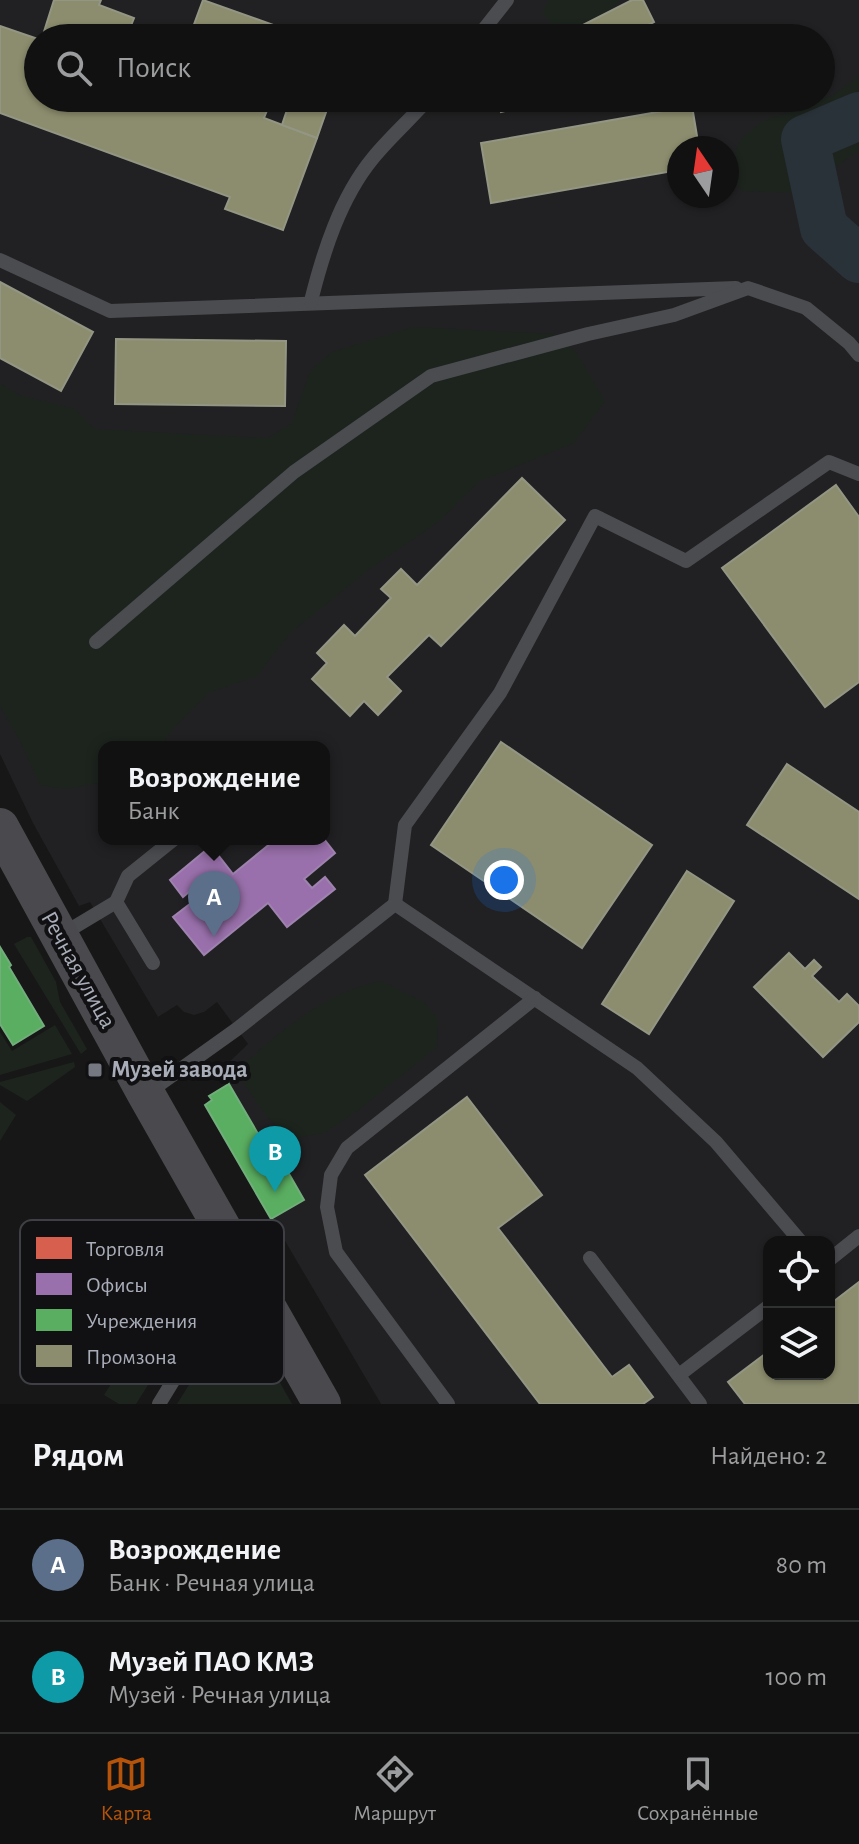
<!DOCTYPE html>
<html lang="ru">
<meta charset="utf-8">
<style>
:root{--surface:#111;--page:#1e1f1f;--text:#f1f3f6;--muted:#9c9d9f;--line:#303131;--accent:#b45309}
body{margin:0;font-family:"Alegreya Sans",sans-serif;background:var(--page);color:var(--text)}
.controls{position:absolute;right:24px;bottom:24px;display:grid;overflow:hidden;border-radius:16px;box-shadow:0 2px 6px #0004}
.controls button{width:72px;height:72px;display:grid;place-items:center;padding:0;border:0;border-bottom:2px solid var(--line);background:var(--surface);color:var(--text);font:40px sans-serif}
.compass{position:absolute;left:667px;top:136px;width:72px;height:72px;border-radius:50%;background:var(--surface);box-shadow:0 2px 6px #0004;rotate:347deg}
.you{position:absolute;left:504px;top:880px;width:28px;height:28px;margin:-20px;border:6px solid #fff;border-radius:50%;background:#1a73e8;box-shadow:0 0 0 12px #1a73e833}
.badge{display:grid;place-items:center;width:52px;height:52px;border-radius:50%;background:var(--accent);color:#fff;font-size:26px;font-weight:700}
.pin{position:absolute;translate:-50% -66px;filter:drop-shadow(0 2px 4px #0008)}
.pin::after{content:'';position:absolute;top:42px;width:28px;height:24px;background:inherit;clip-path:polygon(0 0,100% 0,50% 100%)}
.popup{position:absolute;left:98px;top:741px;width:232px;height:104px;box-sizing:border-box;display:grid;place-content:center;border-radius:16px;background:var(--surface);filter:drop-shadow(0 2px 6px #0005);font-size:26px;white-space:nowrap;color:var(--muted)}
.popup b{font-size:30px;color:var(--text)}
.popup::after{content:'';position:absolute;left:50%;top:100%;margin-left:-16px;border:16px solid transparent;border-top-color:var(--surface)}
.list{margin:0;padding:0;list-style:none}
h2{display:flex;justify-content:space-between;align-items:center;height:104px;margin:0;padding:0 32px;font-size:34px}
h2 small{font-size:26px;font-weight:400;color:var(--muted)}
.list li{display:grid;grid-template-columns:52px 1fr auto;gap:24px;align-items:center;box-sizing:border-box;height:112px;padding:0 32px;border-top:2px solid var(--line)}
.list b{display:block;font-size:30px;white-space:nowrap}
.list p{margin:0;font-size:26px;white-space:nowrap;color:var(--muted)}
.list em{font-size:26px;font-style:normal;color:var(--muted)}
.icon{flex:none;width:44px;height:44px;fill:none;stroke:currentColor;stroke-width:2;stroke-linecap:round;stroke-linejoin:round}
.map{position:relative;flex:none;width:859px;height:1404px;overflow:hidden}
.search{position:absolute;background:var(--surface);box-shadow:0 2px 6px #0004;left:24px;right:24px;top:24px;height:88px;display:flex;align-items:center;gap:20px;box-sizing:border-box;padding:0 28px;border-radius:44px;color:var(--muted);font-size:30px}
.sheet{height:328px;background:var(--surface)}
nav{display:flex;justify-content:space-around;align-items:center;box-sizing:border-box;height:112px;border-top:2px solid var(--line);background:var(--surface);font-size:22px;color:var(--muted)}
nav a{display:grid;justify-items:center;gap:4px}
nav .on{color:var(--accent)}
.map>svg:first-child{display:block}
.built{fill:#212123;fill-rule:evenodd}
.green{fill:#1d241e}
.offices{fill:#9970ab;stroke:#9e82af;stroke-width:2}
.public{fill:#5aae61;stroke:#71ae7b;stroke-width:2}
.industry{fill:#8c8c6e;stroke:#949684;stroke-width:2}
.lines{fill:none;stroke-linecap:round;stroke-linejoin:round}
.river{stroke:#2a3239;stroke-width:48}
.service{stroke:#4b4c50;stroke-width:14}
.secondary{stroke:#4a4a4e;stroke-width:38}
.poi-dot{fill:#757880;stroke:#111113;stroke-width:3}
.labels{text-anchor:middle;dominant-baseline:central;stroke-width:8;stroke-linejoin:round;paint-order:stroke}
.street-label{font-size:24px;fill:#a8adb8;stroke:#111113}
.poi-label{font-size:24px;font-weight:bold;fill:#a8adb8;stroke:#111113;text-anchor:start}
.key{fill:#111113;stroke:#3e4045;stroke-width:2}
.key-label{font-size:22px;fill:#a8adb8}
</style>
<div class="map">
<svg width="859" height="1404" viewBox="0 0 859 1404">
<rect width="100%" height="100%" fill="#171717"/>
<path class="built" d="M 0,0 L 859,0 L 859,1404 L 381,1404 L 205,1105 L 211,1100 L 209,1096 L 228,1084 L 224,1075 L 226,1065 L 248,1044 L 217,1002 L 204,1012 L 194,1015 L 184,1012 L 177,1005 L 158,1017 L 90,902 L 79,906 L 33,823 L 0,754 ZM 38,38 L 821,38 L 821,98 L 38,98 ZM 679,148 L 727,148 L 727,196 L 679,196 ZM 104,747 L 324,747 L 324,839 L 104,839 ZM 769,1242 L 829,1242 L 829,1374 L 769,1374 Z"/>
<g class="green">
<polygon points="549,0 622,0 602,16 560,34 542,12"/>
<polygon points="859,76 859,150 801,193 741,191 730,165 740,140 761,122 833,95"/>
<polygon points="413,327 556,334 576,352 605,401 574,443 478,482 441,520 372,567 290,633 257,676 208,693 172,730 161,747 104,747 104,782 65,789 40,785 18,737 0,706 0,383 19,395 75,409 94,429 268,438 292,423 310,371 332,352"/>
<polygon points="27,937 31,937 56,982 60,1002 87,1049 81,1054 14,944"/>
<path d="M 381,981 L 424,1002 L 438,1019 L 437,1047 L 357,1111 L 324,1133 L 289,1139 L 266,1115 L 241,1079 L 243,1065 C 282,1029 327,992 381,981 Z"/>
<polygon points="55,1025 72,1054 0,1075 0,1032 12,1051"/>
<polygon points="74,1062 75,1067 27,1101 0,1085 0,1082"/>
<polygon points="0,1102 16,1115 0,1141"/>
<polygon points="158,1309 184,1325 168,1351 142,1335"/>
<polygon points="243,1317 292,1404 177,1404 230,1319"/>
<polygon points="108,1331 118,1338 91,1379 81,1373 88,1363 95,1367 108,1346 101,1342"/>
<polygon points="136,1345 163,1361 136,1404 119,1404 104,1395"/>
</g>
<polygon class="offices" points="276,839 324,839 335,853 304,879 312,888 325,877 335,889 287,927 268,903 204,955 173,917 195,900 189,892 183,897 170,880 211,846 233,874"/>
<g class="public">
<polygon points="0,947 11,965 9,967 44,1026 13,1045 0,1024"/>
<polygon points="229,1084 282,1175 288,1172 304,1200 271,1219 205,1105 212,1100 209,1096"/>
</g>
<g class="industry">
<polygon points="54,0 101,0 99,5 134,18 126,38 42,38"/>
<polygon points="203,0 296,33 294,38 189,38"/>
<polygon points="632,0 643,0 654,22 623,38 584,38 579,27"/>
<polygon points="0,26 38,39 38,98 272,98 264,118 317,138 283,230 225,209 230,197 0,113"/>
<polygon points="291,98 331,98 317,138 282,125"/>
<polygon points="498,98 556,98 501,112"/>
<polygon points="692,106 699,148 679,148 679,170 491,203 481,143"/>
<polygon points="0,282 93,332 61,391 0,358"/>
<polygon points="116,339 286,341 285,406 115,404"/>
<polygon points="522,478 565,520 441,646 429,635 387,677 401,691 378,715 364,701 350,716 312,679 327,663 317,653 344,625 355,636 391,598 381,589 401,569 417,585"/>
<polygon points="836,485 859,517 859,682 825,707 722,568"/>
<polygon points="501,742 652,845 582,948 431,845"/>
<polygon points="787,764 859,812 859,899 747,825"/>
<polygon points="687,871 734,901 649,1034 602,1004"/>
<polygon points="789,953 805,969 814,960 821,967 812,976 839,1002 847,994 859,1006 859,1022 823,1057 754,987"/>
<polygon points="467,1097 542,1195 498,1228 612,1377 629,1365 653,1397 643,1404 540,1404 365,1175"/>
<polygon points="859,1282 859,1404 745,1404 728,1382 769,1351 769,1374 829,1374 829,1305"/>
</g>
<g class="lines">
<polyline class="river" points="859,116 805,139 824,228 859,259"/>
<g class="service">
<polyline points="477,38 507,0"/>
<polyline points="0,260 110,311 736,288"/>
<path d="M 311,301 C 323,253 340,198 373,158 C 390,137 411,119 429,98"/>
<polyline points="96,642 294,472 431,376 588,334 674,315 748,288 806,308 849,343 859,355"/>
<polyline points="116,902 153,963"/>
<polyline points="395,904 405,825 500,693 595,516 686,561 829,462 859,474"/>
<polyline points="61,935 116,902 128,876 174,839"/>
<polyline points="146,1094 237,1029 395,904 637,1068 716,1142 801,1242"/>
<polyline points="590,1258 700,1404"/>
<polyline points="829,1260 859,1236"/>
<polyline points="679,1375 769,1306"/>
<polyline points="159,1404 225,1296 251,1281"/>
<polyline points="448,1404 336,1252 327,1207 331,1175 347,1148 535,998"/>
</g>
<polyline class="secondary" points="0,827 146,1094 322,1404"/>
</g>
<rect class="poi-dot" x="87" y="1062" width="16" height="16" rx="4"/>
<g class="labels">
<g class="street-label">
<text transform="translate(78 970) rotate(61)">Речная улица</text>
</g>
<g class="poi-label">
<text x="111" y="1070">Музей завода</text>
</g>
</g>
<rect x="20" y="1220" width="264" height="164" rx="12" class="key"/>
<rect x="36" y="1237" width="36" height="22" fill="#d6604d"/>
<rect x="36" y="1273" width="36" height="22" fill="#9970ab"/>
<rect x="36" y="1309" width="36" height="22" fill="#5aae61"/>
<rect x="36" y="1345" width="36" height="22" fill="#8c8c6e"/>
<g class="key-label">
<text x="86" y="1256">Торговля</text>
<text x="86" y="1292">Офисы</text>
<text x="86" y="1328">Учреждения</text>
<text x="86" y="1364">Промзона</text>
</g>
</svg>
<div class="controls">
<button><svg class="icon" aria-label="locate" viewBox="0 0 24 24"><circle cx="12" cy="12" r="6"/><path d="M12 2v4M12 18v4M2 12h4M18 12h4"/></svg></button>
<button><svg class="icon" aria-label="layers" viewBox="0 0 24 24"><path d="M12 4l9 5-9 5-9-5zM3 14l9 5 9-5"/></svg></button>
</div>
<svg class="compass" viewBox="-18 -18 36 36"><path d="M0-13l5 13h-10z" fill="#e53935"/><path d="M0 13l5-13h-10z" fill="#9c9d9f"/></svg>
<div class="you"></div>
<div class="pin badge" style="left:214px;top:937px;background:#5c6f8a">A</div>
<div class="popup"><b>Возрождение</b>Банк</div>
<div class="pin badge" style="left:275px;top:1192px;background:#0f9aa8">B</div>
<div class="search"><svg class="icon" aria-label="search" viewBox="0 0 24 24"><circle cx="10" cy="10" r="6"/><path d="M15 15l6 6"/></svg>Поиск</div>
</div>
<section class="sheet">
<h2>Рядом<small>Найдено: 2</small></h2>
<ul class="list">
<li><span class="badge" style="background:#5c6f8a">A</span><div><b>Возрождение</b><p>Банк · Речная улица</p></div><em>80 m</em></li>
<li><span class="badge" style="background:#0f9aa8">B</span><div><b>Музей ПАО КМЗ</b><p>Музей · Речная улица</p></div><em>100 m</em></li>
</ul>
</section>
<nav>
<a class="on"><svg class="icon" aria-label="map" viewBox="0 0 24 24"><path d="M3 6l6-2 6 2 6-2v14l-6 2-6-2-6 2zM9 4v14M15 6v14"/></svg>Карта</a>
<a><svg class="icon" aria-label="directions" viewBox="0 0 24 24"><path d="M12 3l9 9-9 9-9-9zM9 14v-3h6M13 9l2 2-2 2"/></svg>Маршрут</a>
<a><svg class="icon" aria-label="saved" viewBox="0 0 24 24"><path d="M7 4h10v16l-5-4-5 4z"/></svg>Сохранённые</a>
</nav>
